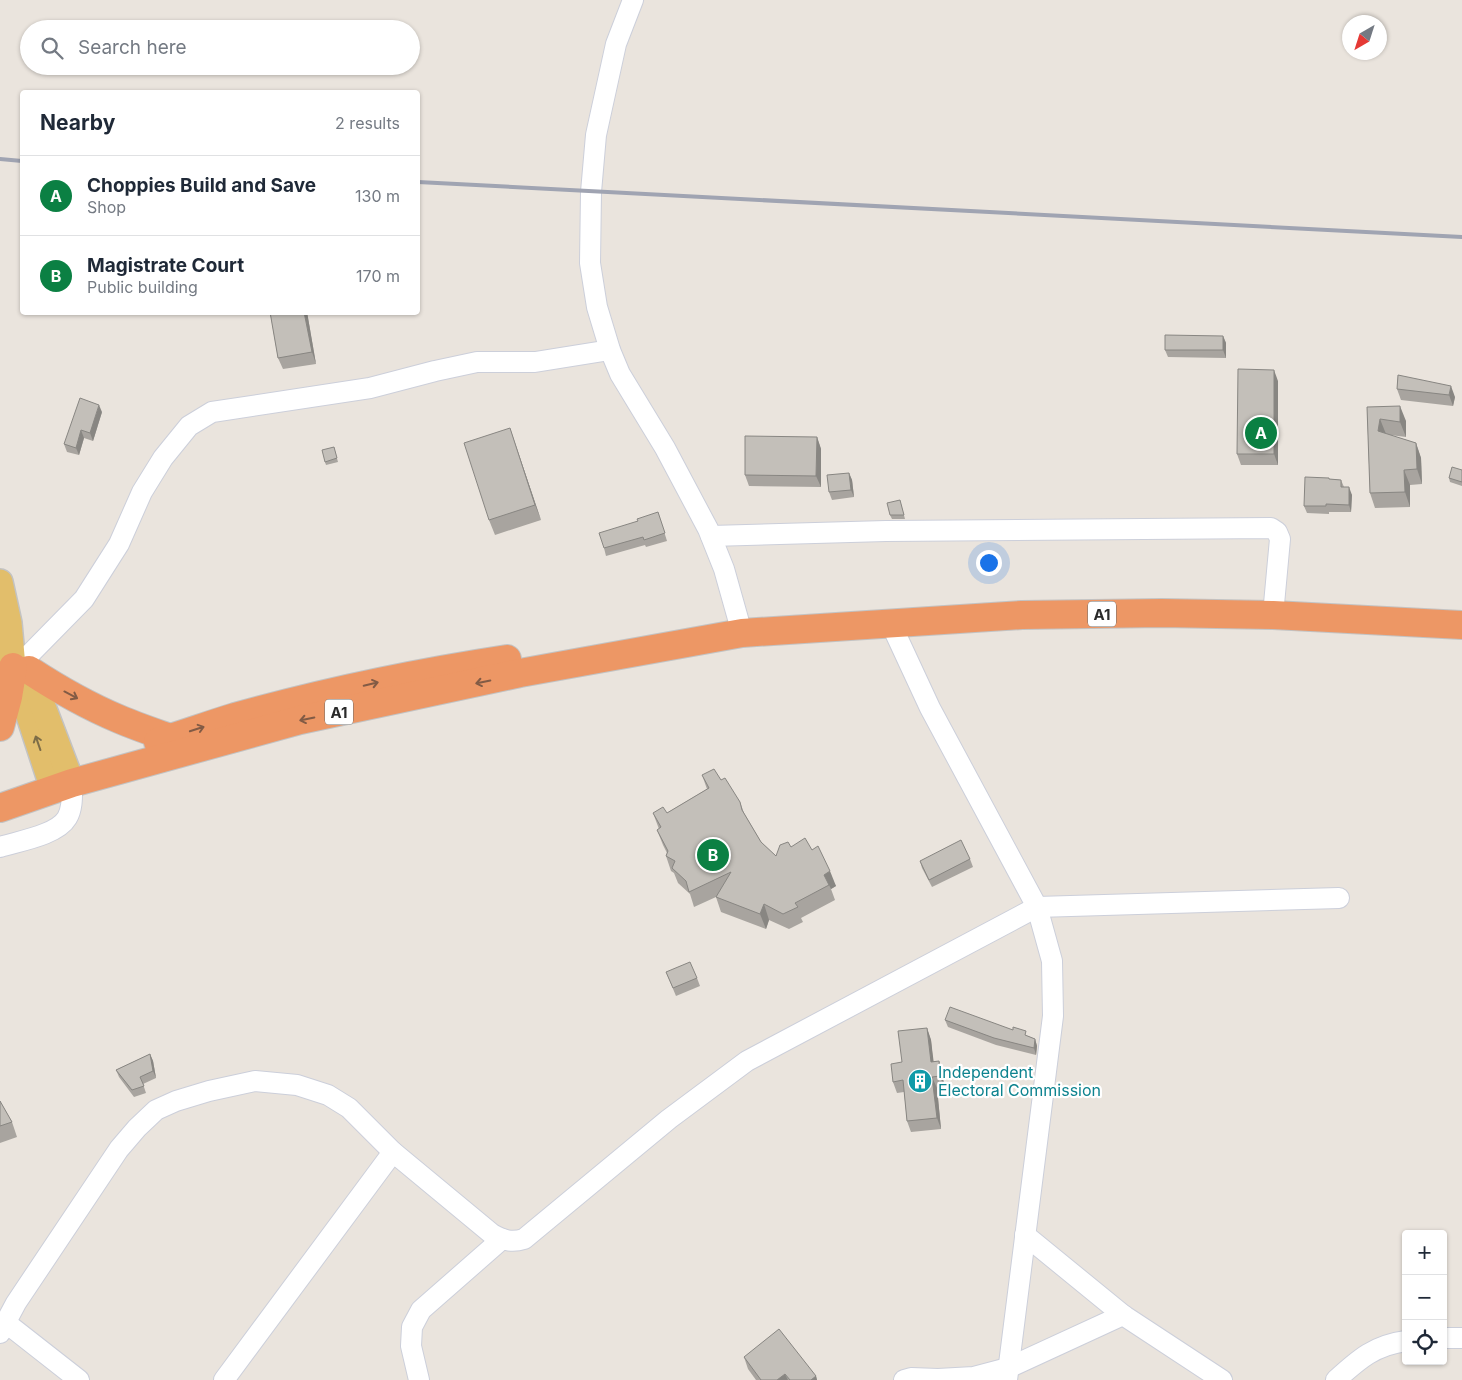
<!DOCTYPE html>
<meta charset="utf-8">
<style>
:root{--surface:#fff;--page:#f6f6f7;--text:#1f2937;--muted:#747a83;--line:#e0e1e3;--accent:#0b8043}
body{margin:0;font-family:Inter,sans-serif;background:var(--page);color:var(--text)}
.controls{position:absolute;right:15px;bottom:15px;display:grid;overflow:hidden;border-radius:5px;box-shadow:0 1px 4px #0004}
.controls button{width:45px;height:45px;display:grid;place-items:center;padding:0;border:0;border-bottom:1px solid var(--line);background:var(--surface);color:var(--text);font:25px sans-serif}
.compass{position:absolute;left:1342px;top:15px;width:45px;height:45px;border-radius:50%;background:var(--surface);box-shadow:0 1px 4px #0004;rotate:219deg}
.you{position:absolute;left:988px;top:562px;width:18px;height:18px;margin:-12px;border:4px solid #fff;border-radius:50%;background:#1a73e8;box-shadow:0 0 0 8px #1a73e833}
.badge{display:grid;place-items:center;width:32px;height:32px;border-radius:50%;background:var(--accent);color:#fff;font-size:16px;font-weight:700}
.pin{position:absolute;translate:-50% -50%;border:2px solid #fff;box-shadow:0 1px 5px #0006}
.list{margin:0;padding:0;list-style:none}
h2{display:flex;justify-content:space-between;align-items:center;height:65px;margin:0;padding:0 20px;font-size:21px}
h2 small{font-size:16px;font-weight:400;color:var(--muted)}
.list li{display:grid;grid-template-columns:32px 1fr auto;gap:15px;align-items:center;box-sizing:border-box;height:80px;padding:0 20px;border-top:1px solid var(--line)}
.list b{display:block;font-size:19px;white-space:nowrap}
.list p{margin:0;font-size:16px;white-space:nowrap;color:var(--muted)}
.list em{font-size:16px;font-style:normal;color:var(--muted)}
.icon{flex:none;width:28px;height:28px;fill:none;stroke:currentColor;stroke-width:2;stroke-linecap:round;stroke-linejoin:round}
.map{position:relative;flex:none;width:1462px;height:1380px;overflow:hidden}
.search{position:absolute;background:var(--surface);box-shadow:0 1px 4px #0004;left:20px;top:20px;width:400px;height:55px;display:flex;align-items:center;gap:12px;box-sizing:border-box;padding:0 18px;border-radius:28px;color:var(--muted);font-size:19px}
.panel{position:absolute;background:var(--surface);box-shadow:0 1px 4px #0004;left:20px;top:90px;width:400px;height:225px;border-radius:5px}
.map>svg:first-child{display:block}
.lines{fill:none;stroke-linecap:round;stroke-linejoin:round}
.minor-casing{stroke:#cccfda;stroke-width:22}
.major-casing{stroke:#c3c3c3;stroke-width:28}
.highway-casing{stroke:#c3c3c3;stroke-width:30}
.minor{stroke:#fff;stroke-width:20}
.major{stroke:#e2be6b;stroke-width:25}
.highway{stroke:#ed9765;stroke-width:28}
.rail{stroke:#a0a4b2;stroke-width:4}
.wall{fill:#a8a49f}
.shaded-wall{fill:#888682}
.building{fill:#c3bfb9;stroke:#888682}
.oneway{stroke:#825b45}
.oneway2{stroke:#7d6d47}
.labels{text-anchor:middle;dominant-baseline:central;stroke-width:4.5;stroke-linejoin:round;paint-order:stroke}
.shield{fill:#fff;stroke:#6a6a6a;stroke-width:1}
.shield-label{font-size:15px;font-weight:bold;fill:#2a2a2a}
.culture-label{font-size:16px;fill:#0d838f;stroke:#fff;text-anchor:start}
</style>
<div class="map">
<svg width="1462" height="1380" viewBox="0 0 1462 1380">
<rect width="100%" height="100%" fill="#eae4dd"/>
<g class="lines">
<g class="minor-casing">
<g id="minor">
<polyline points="633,0 616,44 596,135 591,192 590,263 597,307 610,350 620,374 665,448 708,529 724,569 742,633"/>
<polyline points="711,536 886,531 1271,528 1277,532 1280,539 1273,615"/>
<polyline points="891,624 930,708 1037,907 1052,961 1053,1016 1007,1380"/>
<polyline points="25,659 84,599 119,544 142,492 163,458 189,426 212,412 370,388 435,371 477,362 535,362 610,350"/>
<path d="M 0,847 C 19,841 57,835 67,818 C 73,808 72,795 72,783"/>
<polyline points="1025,1235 1123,1315 1222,1380"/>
<polyline points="5,1322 79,1380"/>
<path d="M 0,1333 L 16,1303 L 119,1149 L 137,1128 L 156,1110 L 176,1101 L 209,1091 L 255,1081 L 297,1085 L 328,1095 L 349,1108 L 393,1152 L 492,1234 C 503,1240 511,1243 524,1239 L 669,1119 L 747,1061 L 1037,907 L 1339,898"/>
<polyline points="1443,1338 1462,1338"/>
<polyline points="224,1380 393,1152"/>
<polyline points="419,1380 411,1346 412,1327 421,1310 502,1239"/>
<polyline points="904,1380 911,1378 938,1379 974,1377 1008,1368 1123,1315"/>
<path d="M 1336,1380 C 1359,1359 1375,1345 1406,1341"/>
</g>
</g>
<g class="major-casing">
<g id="major">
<polyline points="0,582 9,623 13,667 53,789"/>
<polyline points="34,683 72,783"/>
</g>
</g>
<g class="highway-casing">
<g id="highway">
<path d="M 29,670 C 58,689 88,706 119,719 C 135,726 153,732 170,738"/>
<polyline points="0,727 8,697 13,667"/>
<path d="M 158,742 C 184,734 209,725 235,717 C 324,692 415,673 507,659"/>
<polyline points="0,808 72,783 300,720 520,673 742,633 1022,615 1162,613 1273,615 1462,625"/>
</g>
</g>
<use href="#minor" class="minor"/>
<use href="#major" class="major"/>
<use href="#highway" class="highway"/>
<g class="rail">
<polyline points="0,159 22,161"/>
<polyline points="418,182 1462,237"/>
</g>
</g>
<g class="wall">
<polygon points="270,312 307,312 316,364 283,369 278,358"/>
<polygon points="1223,336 1226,343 1226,358 1168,357 1165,350"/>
<polygon points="1398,375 1455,397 1453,406 1401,400 1397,389"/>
<polygon points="1278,381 1278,465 1241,465 1237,454"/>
<polygon points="1367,407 1406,421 1406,437 1390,435 1416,443 1421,458 1422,484 1410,485 1410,507 1375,508 1370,493"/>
<polygon points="102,412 93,441 84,438 79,455 67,452 64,444"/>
<polygon points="510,428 541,520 495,535 489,520"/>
<polygon points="817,437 821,449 821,487 749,486 745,475"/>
<polygon points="334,447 338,462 326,465 325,462"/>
<polygon points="1462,470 1462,486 1450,482 1449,478"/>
<polygon points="849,473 852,480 854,497 832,500 829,492"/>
<polygon points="1330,479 1341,480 1344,487 1352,495 1351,512 1329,512 1329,514 1307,513 1304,506"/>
<polygon points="900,500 905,519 892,519 890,515"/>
<polygon points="658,512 667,541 646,547 645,545 606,556 604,548 638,521"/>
<polygon points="702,775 721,780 740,802 744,813 761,842 776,856 791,847 812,850 836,886 831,889 835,900 801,918 803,922 789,929 769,920 766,929 721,912 716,897 694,907 690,894 678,883 674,873 671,871 666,856 667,853 663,845 657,830 659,829 653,813 667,813 707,789"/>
<polygon points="970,859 973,867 932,887 922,868 920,861"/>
<polygon points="666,972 697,978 700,986 676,996"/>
<polygon points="945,1020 1028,1036 1035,1039 1037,1046 1036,1055 996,1045 948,1027"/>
<polygon points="927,1028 931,1040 933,1061 939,1061 943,1072 944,1087 937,1088 941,1129 911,1132 907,1121 904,1092 897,1093 893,1082"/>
<polygon points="150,1054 153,1061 156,1078 143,1084 146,1093 134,1097 119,1077 116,1070"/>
<polygon points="0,1101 12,1122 17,1137 0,1143"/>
<polygon points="744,1357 816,1376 817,1380 756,1380 748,1369"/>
</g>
<g class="shaded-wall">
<polygon points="304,312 307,312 316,364 312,352"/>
<polygon points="1223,336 1226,343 1226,358 1223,350"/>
<polygon points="1274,370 1278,381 1278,465 1274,454"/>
<polygon points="1451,386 1455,397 1453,406 1449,395"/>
<polygon points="99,405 102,412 93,441 90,433"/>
<polygon points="1400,406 1406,421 1406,437 1400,422"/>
<polygon points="1380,419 1386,434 1378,431"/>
<polygon points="510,428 515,443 541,520 535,505"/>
<polygon points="81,430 84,438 79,455 76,448"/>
<polygon points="817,437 821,449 821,487 816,476"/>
<polygon points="1416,443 1421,458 1422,484 1417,469"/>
<polygon points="1404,470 1410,485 1410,507 1405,492"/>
<polygon points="849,473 852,480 854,497 851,490"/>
<polygon points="1349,487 1352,495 1351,512 1349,505"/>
<polygon points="830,871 836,886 831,889 824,875"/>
<polygon points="764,904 769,920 766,929 760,914"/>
<polygon points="927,1028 931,1040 935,1073 931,1062"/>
<polygon points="1035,1039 1037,1046 1036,1055 1034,1048"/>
<polygon points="150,1054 153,1061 156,1078 153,1071"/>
<polygon points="939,1061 943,1072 944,1087 940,1076"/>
<polygon points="932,1077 937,1088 941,1129 937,1118"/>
<polygon points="785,1374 788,1380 777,1380"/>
<polygon points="816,1376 817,1380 811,1380"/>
</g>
<g class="building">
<polygon points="270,312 304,312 312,352 278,358"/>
<polygon points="1165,335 1223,336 1223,350 1165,350"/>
<polygon points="1238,369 1274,370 1274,454 1237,454"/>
<polygon points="1398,375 1451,386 1449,395 1397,389"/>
<polygon points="80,398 99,405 90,433 81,430 76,448 64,444"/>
<polygon points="1400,406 1400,422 1380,419 1378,431 1416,443 1417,469 1404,470 1405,492 1370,493 1367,407"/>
<polygon points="510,428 535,505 489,520 464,443"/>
<polygon points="745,436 817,437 816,476 745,475"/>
<polygon points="334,447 337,458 325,462 322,450"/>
<polygon points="1452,467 1462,470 1462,482 1449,478"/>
<polygon points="849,473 851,490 829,492 827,475"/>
<polygon points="1305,477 1329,478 1329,479 1341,480 1341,487 1349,487 1349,505 1326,504 1326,506 1304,506"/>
<polygon points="900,500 904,515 890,515 887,503"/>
<polygon points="658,512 665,533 644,540 643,537 604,548 599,533 638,521 637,519"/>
<polygon points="714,769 721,780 725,778 740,802 742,810 761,842 776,856 780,845 788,842 791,847 805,838 812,850 818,846 830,871 824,875 829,885 795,903 798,907 783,914 764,904 760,914 716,897 731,872 689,892 686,881 672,868 675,861 666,856 668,851 657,830 661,827 653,813 663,807 667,813 709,788 702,775"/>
<polygon points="961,840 970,859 929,880 920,861"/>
<polygon points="690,962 697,978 673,988 666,972"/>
<polygon points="950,1007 1013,1030 1013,1027 1026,1031 1025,1035 1035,1039 1034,1048 994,1038 945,1020"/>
<polygon points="927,1028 931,1062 939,1061 940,1076 932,1077 937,1118 907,1121 903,1080 893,1082 891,1064 902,1062 898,1031"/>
<polygon points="150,1054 153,1071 140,1077 144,1086 132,1090 116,1070"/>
<polygon points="0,1101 12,1122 0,1126"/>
<polygon points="779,1329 816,1376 811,1380 790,1380 785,1374 777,1380 761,1380 744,1357"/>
</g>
<defs><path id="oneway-shaft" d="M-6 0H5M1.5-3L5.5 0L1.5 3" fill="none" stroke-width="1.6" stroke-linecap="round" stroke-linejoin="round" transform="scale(1.25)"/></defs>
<g class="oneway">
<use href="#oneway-shaft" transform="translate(483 682) rotate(168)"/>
<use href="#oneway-shaft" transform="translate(371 684) rotate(-13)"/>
<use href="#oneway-shaft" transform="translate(71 695) rotate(28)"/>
<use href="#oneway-shaft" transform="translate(307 719) rotate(168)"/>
<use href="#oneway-shaft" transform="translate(197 729) rotate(-18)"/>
</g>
<use class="oneway2" href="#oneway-shaft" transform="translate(38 743) rotate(-109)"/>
<defs>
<g id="building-disc" transform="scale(1.25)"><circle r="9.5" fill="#0f9aa8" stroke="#fff"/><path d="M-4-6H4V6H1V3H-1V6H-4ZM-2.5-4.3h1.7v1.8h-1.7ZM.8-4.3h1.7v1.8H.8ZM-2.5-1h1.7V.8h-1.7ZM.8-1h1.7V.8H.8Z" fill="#fff"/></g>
</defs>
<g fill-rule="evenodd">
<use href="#building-disc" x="920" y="1081"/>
</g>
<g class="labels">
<g class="shield">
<rect x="1088" y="601.5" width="28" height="25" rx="4"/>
<rect x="325" y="699.5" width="28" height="25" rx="4"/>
</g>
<g class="shield-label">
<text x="1102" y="614">A1</text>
<text x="339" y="712">A1</text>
</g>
<g class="culture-label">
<text x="938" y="1072">Independent<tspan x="938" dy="18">Electoral Commission</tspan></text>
</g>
</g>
</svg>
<div class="controls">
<button>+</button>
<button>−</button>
<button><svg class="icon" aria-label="locate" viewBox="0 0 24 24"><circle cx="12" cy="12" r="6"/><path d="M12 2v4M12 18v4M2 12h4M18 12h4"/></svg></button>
</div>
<svg class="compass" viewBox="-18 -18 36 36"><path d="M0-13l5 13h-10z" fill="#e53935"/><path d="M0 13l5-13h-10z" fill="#747a83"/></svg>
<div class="you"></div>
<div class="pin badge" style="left:1261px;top:433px">A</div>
<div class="pin badge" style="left:713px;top:855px">B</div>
<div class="search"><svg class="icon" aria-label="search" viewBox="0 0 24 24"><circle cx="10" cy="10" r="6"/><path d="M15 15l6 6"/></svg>Search here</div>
<section class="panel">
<h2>Nearby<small>2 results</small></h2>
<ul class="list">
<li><span class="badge">A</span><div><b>Choppies Build and Save</b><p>Shop</p></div><em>130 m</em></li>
<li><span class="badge">B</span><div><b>Magistrate Court</b><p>Public building</p></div><em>170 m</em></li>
</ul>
</section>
</div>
